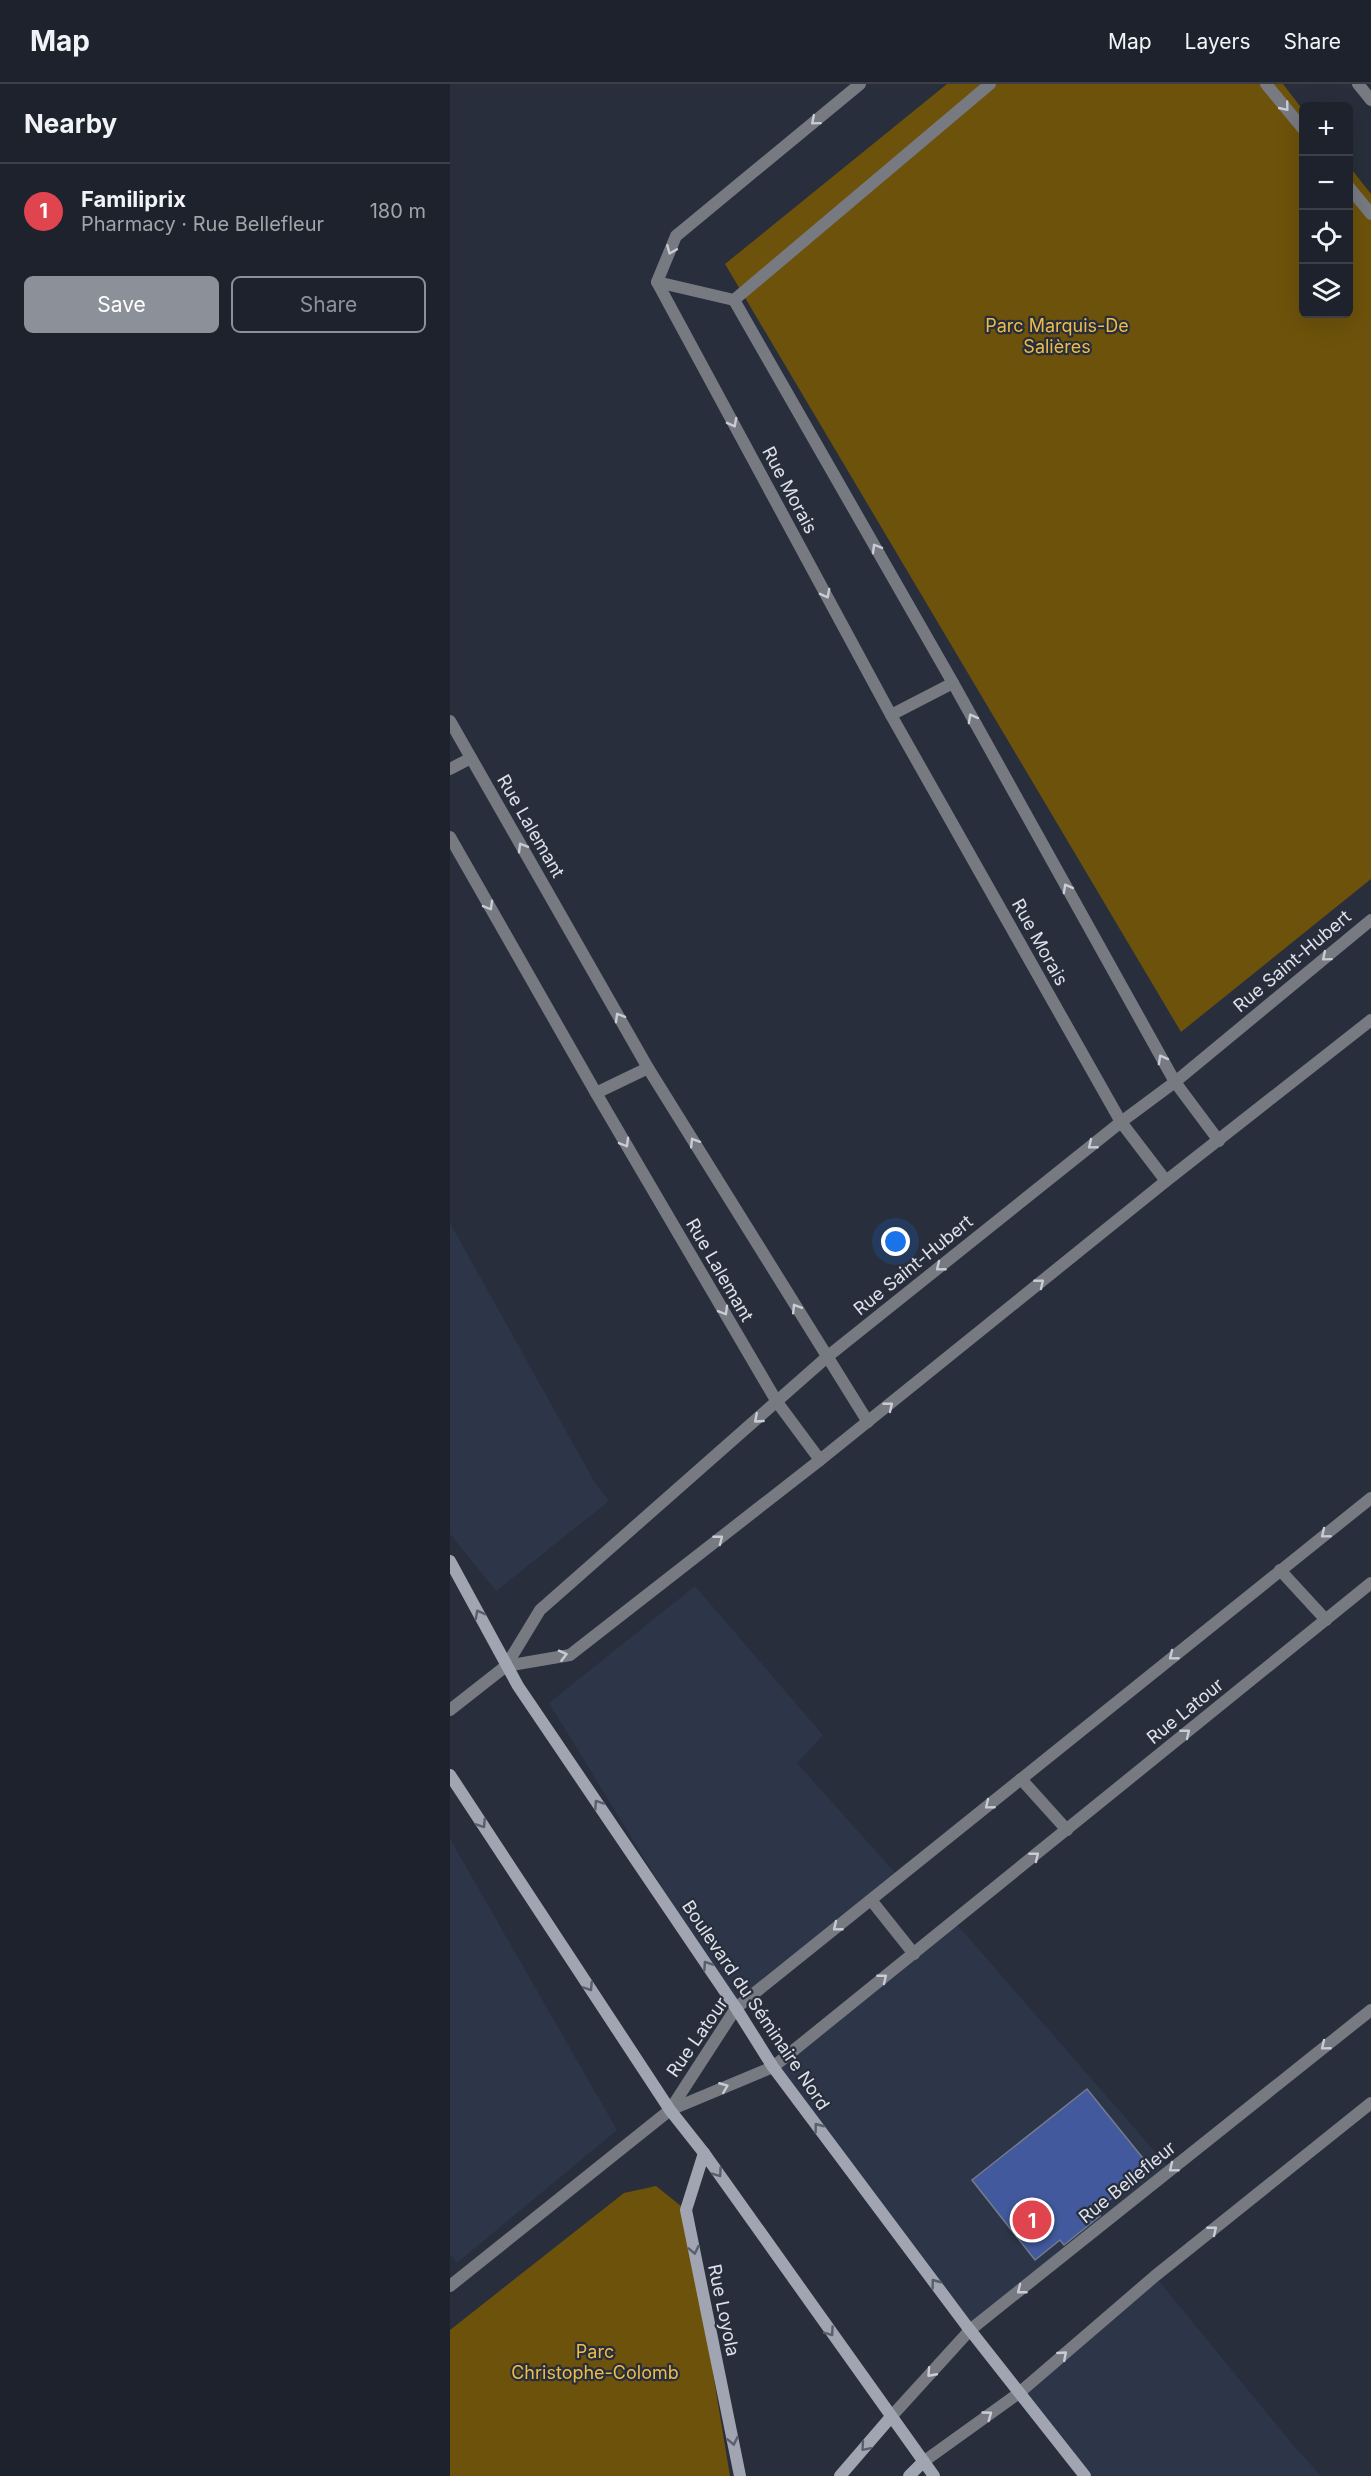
<!DOCTYPE html>
<meta charset="utf-8">
<style>
:root{--surface:#1e222c;--page:#2b2f38;--text:#f1f3f6;--muted:#a1a4a9;--line:#3c3f48;--accent:#8c9099}
body{margin:0;font-family:Inter,sans-serif;background:var(--page);color:var(--text)}
.controls{position:absolute;right:18px;top:18px;display:grid;overflow:hidden;border-radius:9px;box-shadow:0 6px 24px #0002}
.controls button{width:54px;height:54px;display:grid;place-items:center;padding:0;border:0;border-bottom:2px solid var(--line);background:var(--surface);color:var(--text);font:30px sans-serif}
.you{position:absolute;left:446px;top:1158px;width:21px;height:21px;margin:-15px;border:4px solid #fff;border-radius:50%;background:#1a73e8;box-shadow:0 0 0 9px #1a73e833}
.badge{display:grid;place-items:center;width:39px;height:39px;border-radius:50%;background:var(--accent);color:#fff;font-size:20px;font-weight:700}
.pin{position:absolute;translate:-50% -50%;border:3px solid #fff;box-shadow:0 2px 6px #0006}
.list{margin:0;padding:0;list-style:none}
h2{display:flex;justify-content:space-between;align-items:center;height:78px;margin:0;padding:0 24px;font-size:26px}
h2 small{font-size:20px;font-weight:400;color:var(--muted)}
.list li{display:grid;grid-template-columns:39px 1fr auto;gap:18px;align-items:center;box-sizing:border-box;height:96px;padding:0 24px;border-top:2px solid var(--line)}
.list b{display:block;font-size:22px;white-space:nowrap}
.list p{margin:0;font-size:20px;white-space:nowrap;color:var(--muted)}
.list em{font-size:20px;font-style:normal;color:var(--muted)}
.actions{display:flex;gap:12px;padding:18px 24px}
.actions a{flex:1;padding:14px 0;border:2px solid var(--accent);border-radius:9px;text-align:center;font-size:21px;color:var(--accent)}
.actions .main{background:var(--accent);color:#fff}
.icon{flex:none;width:33px;height:33px;fill:none;stroke:currentColor;stroke-width:2;stroke-linecap:round;stroke-linejoin:round}
.map{position:relative;flex:none;width:921px;height:2392px;overflow:hidden}
header{display:flex;align-items:center;gap:36px;box-sizing:border-box;height:84px;padding:0 30px;background:var(--surface);border-bottom:2px solid var(--line)}
header strong{font-size:28px}
nav{display:flex;gap:33px;margin-inline-start:auto;font-size:21px}
main{display:flex}
aside{flex:1;background:var(--surface)}
.map>svg:first-child{display:block}
.built{fill:#2d3548}
.green{fill:#6d520b}
.building{fill:#425a9d;stroke:#747b8b;stroke-width:1.5}
.lines{fill:none;stroke-linecap:round;stroke-linejoin:round}
.street{stroke:#777a81;stroke-width:12}
.secondary{stroke:#a0a5b1;stroke-width:12}
.oneway{stroke:#c9ccd5}
.oneway2{stroke:#585e6a}
.labels{text-anchor:middle;dominant-baseline:central;stroke-width:4.5;stroke-linejoin:round;paint-order:stroke}
.park-label{font-size:18px;fill:#eebc47;stroke:#282e3b}
.street-label{font-size:18px;fill:#dde1ea;stroke:#282e3b}
</style>
<header>
<strong>Map</strong>
<nav><a>Map</a><a>Layers</a><a>Share</a></nav>
</header>
<main>
<aside>
<h2>Nearby<small></small></h2>
<ul class="list">
<li><span class="badge" style="background:#e0444e">1</span><div><b>Familiprix</b><p>Pharmacy · Rue Bellefleur</p></div><em>180 m</em></li>
</ul>
<div class="actions"><a class="main">Save</a><a>Share</a></div>
</aside>
<div class="map">
<svg width="921" height="2392" viewBox="0 0 921 2392">
<rect width="100%" height="100%" fill="#282e3b"/>
<g class="built">
<polygon points="0,1139 144,1397 159,1417 46,1507 0,1450"/>
<polygon points="245,1502 373,1651 347,1679 449,1793 286,1924 99,1619"/>
<polygon points="0,1755 167,2046 7,2179 0,2170"/>
<polygon points="504,1837 721,2086 520,2246 323,1983"/>
<polygon points="705,2192 843,2361 871,2392 635,2392 569,2309"/>
</g>
<g class="green">
<polygon points="497,0 833,0 853,26 854,230 898,230 899,82 921,110 921,795 731,948 275,180"/>
<polygon points="206,2102 236,2126 280,2392 0,2392 0,2246 174,2109"/>
</g>
<polygon class="building" points="637,2005 700,2083 646,2127 650,2132 614,2161 610,2156 585,2176 522,2096"/>
<g class="lines">
<g class="street">
<polyline points="410,0 226,152 207,198 441,631 671,1038 716,1097"/>
<polyline points="540,0 284,216 503,599 725,998 769,1057"/>
<polyline points="816,0 854,46"/>
<polyline points="908,0 921,16"/>
<polyline points="898,102 921,130"/>
<polyline points="207,198 284,216"/>
<polyline points="441,631 503,599"/>
<polyline points="0,637 198,984 418,1338"/>
<polyline points="0,685 21,674"/>
<polyline points="0,753 146,1009 327,1318 370,1376"/>
<polyline points="146,1009 198,984"/>
<polyline points="830,1486 876,1536"/>
<polyline points="56,1582 120,1571 370,1376 716,1097 921,936"/>
<polyline points="0,1626 56,1582 90,1526 377,1273 671,1038 725,998 921,836"/>
<polyline points="571,1695 617,1746"/>
<polyline points="421,1816 464,1870"/>
<polyline points="220,2026 286,1924 921,1414"/>
<polyline points="0,2202 220,2026 323,1983 921,1499"/>
<polyline points="440,2334 520,2246 921,1926"/>
<polyline points="473,2378 569,2309 705,2192 921,2019"/>
</g>
<g class="secondary">
<polyline points="0,1477 68,1602 286,1924 323,1983 516,2241 635,2392"/>
<polyline points="0,1691 220,2026 254,2069 484,2392"/>
<polyline points="254,2069 236,2126 290,2392"/>
<polyline points="390,2392 440,2334"/>
<polyline points="459,2392 473,2378"/>
</g>
</g>
<defs><path id="oneway-chevron" d="M-2-3.5L2.5 0L-2 3.5" fill="none" stroke-width="1.6" stroke-linecap="round" stroke-linejoin="round" transform="scale(1.5)"/></defs>
<g class="oneway">
<use href="#oneway-chevron" transform="translate(835 23) rotate(51)"/>
<use href="#oneway-chevron" transform="translate(365 37) rotate(140)"/>
<use href="#oneway-chevron" transform="translate(221 166) rotate(113)"/>
<use href="#oneway-chevron" transform="translate(283 339) rotate(62)"/>
<use href="#oneway-chevron" transform="translate(426 464) rotate(-120)"/>
<use href="#oneway-chevron" transform="translate(376 510) rotate(62)"/>
<use href="#oneway-chevron" transform="translate(522 634) rotate(-119)"/>
<use href="#oneway-chevron" transform="translate(72 763) rotate(-120)"/>
<use href="#oneway-chevron" transform="translate(617 804) rotate(-119)"/>
<use href="#oneway-chevron" transform="translate(39 822) rotate(60)"/>
<use href="#oneway-chevron" transform="translate(876 873) rotate(140)"/>
<use href="#oneway-chevron" transform="translate(169 933) rotate(-120)"/>
<use href="#oneway-chevron" transform="translate(712 975) rotate(-119)"/>
<use href="#oneway-chevron" transform="translate(244 1058) rotate(-122)"/>
<use href="#oneway-chevron" transform="translate(175 1059) rotate(60)"/>
<use href="#oneway-chevron" transform="translate(642 1061) rotate(141)"/>
<use href="#oneway-chevron" transform="translate(490 1183) rotate(141)"/>
<use href="#oneway-chevron" transform="translate(590 1199) rotate(-39)"/>
<use href="#oneway-chevron" transform="translate(346 1224) rotate(-122)"/>
<use href="#oneway-chevron" transform="translate(274 1227) rotate(60)"/>
<use href="#oneway-chevron" transform="translate(439 1322) rotate(-39)"/>
<use href="#oneway-chevron" transform="translate(308 1335) rotate(139)"/>
<use href="#oneway-chevron" transform="translate(875 1450) rotate(141)"/>
<use href="#oneway-chevron" transform="translate(269 1455) rotate(-38)"/>
<use href="#oneway-chevron" transform="translate(113 1571) rotate(-14)"/>
<use href="#oneway-chevron" transform="translate(723 1572) rotate(141)"/>
<use href="#oneway-chevron" transform="translate(736 1649) rotate(-39)"/>
<use href="#oneway-chevron" transform="translate(539 1721) rotate(141)"/>
<use href="#oneway-chevron" transform="translate(585 1772) rotate(-39)"/>
<use href="#oneway-chevron" transform="translate(387 1843) rotate(141)"/>
<use href="#oneway-chevron" transform="translate(433 1894) rotate(-39)"/>
<use href="#oneway-chevron" transform="translate(875 1962) rotate(141)"/>
<use href="#oneway-chevron" transform="translate(274 2003) rotate(-22)"/>
<use href="#oneway-chevron" transform="translate(723 2084) rotate(141)"/>
<use href="#oneway-chevron" transform="translate(763 2146) rotate(-39)"/>
<use href="#oneway-chevron" transform="translate(571 2206) rotate(142)"/>
<use href="#oneway-chevron" transform="translate(613 2271) rotate(-41)"/>
<use href="#oneway-chevron" transform="translate(481 2289) rotate(132)"/>
<use href="#oneway-chevron" transform="translate(538 2331) rotate(-36)"/>
</g>
<g class="oneway2">
<use href="#oneway-chevron" transform="translate(29 1530) rotate(-118)"/>
<use href="#oneway-chevron" transform="translate(148 1720) rotate(-124)"/>
<use href="#oneway-chevron" transform="translate(32 1740) rotate(57)"/>
<use href="#oneway-chevron" transform="translate(257 1881) rotate(-124)"/>
<use href="#oneway-chevron" transform="translate(139 1903) rotate(57)"/>
<use href="#oneway-chevron" transform="translate(368 2043) rotate(-127)"/>
<use href="#oneway-chevron" transform="translate(268 2089) rotate(55)"/>
<use href="#oneway-chevron" transform="translate(244 2166) rotate(78)"/>
<use href="#oneway-chevron" transform="translate(485 2199) rotate(-127)"/>
<use href="#oneway-chevron" transform="translate(380 2248) rotate(55)"/>
<use href="#oneway-chevron" transform="translate(283 2357) rotate(78)"/>
<use href="#oneway-chevron" transform="translate(415 2363) rotate(131)"/>
</g>
<g class="labels">
<g class="park-label">
<text x="607" y="241">Parc Marquis-De<tspan x="607" dy="21">Salières</tspan></text>
<text x="145" y="2267">Parc<tspan x="145" dy="21">Christophe-Colomb</tspan></text>
</g>
<g class="street-label">
<text transform="translate(340 406) rotate(62)">Rue Morais</text>
<text transform="translate(81 742) rotate(60)">Rue Lalemant</text>
<text transform="translate(590 858) rotate(61)">Rue Morais</text>
<text transform="translate(842 877) rotate(-40)">Rue Saint-Hubert</text>
<text transform="translate(463 1181) rotate(-39)">Rue Saint-Hubert</text>
<text transform="translate(270 1186) rotate(60)">Rue Lalemant</text>
<text transform="translate(735 1627) rotate(-39)">Rue Latour</text>
<text transform="translate(306 1921) rotate(56)">Boulevard du Séminaire Nord</text>
<text transform="translate(247 1953) rotate(-55)">Rue Latour</text>
<text transform="translate(677 2098) rotate(-39)">Rue Bellefleur</text>
<text transform="translate(274 2226) rotate(78)">Rue Loyola</text>
</g>
</g>
</svg>
<div class="controls">
<button>+</button>
<button>−</button>
<button><svg class="icon" aria-label="locate" viewBox="0 0 24 24"><circle cx="12" cy="12" r="6"/><path d="M12 2v4M12 18v4M2 12h4M18 12h4"/></svg></button>
<button><svg class="icon" aria-label="layers" viewBox="0 0 24 24"><path d="M12 4l9 5-9 5-9-5zM3 14l9 5 9-5"/></svg></button>
</div>
<div class="you"></div>
<div class="pin badge" style="left:582px;top:2136px;background:#e0444e">1</div>
</div>
</main>
